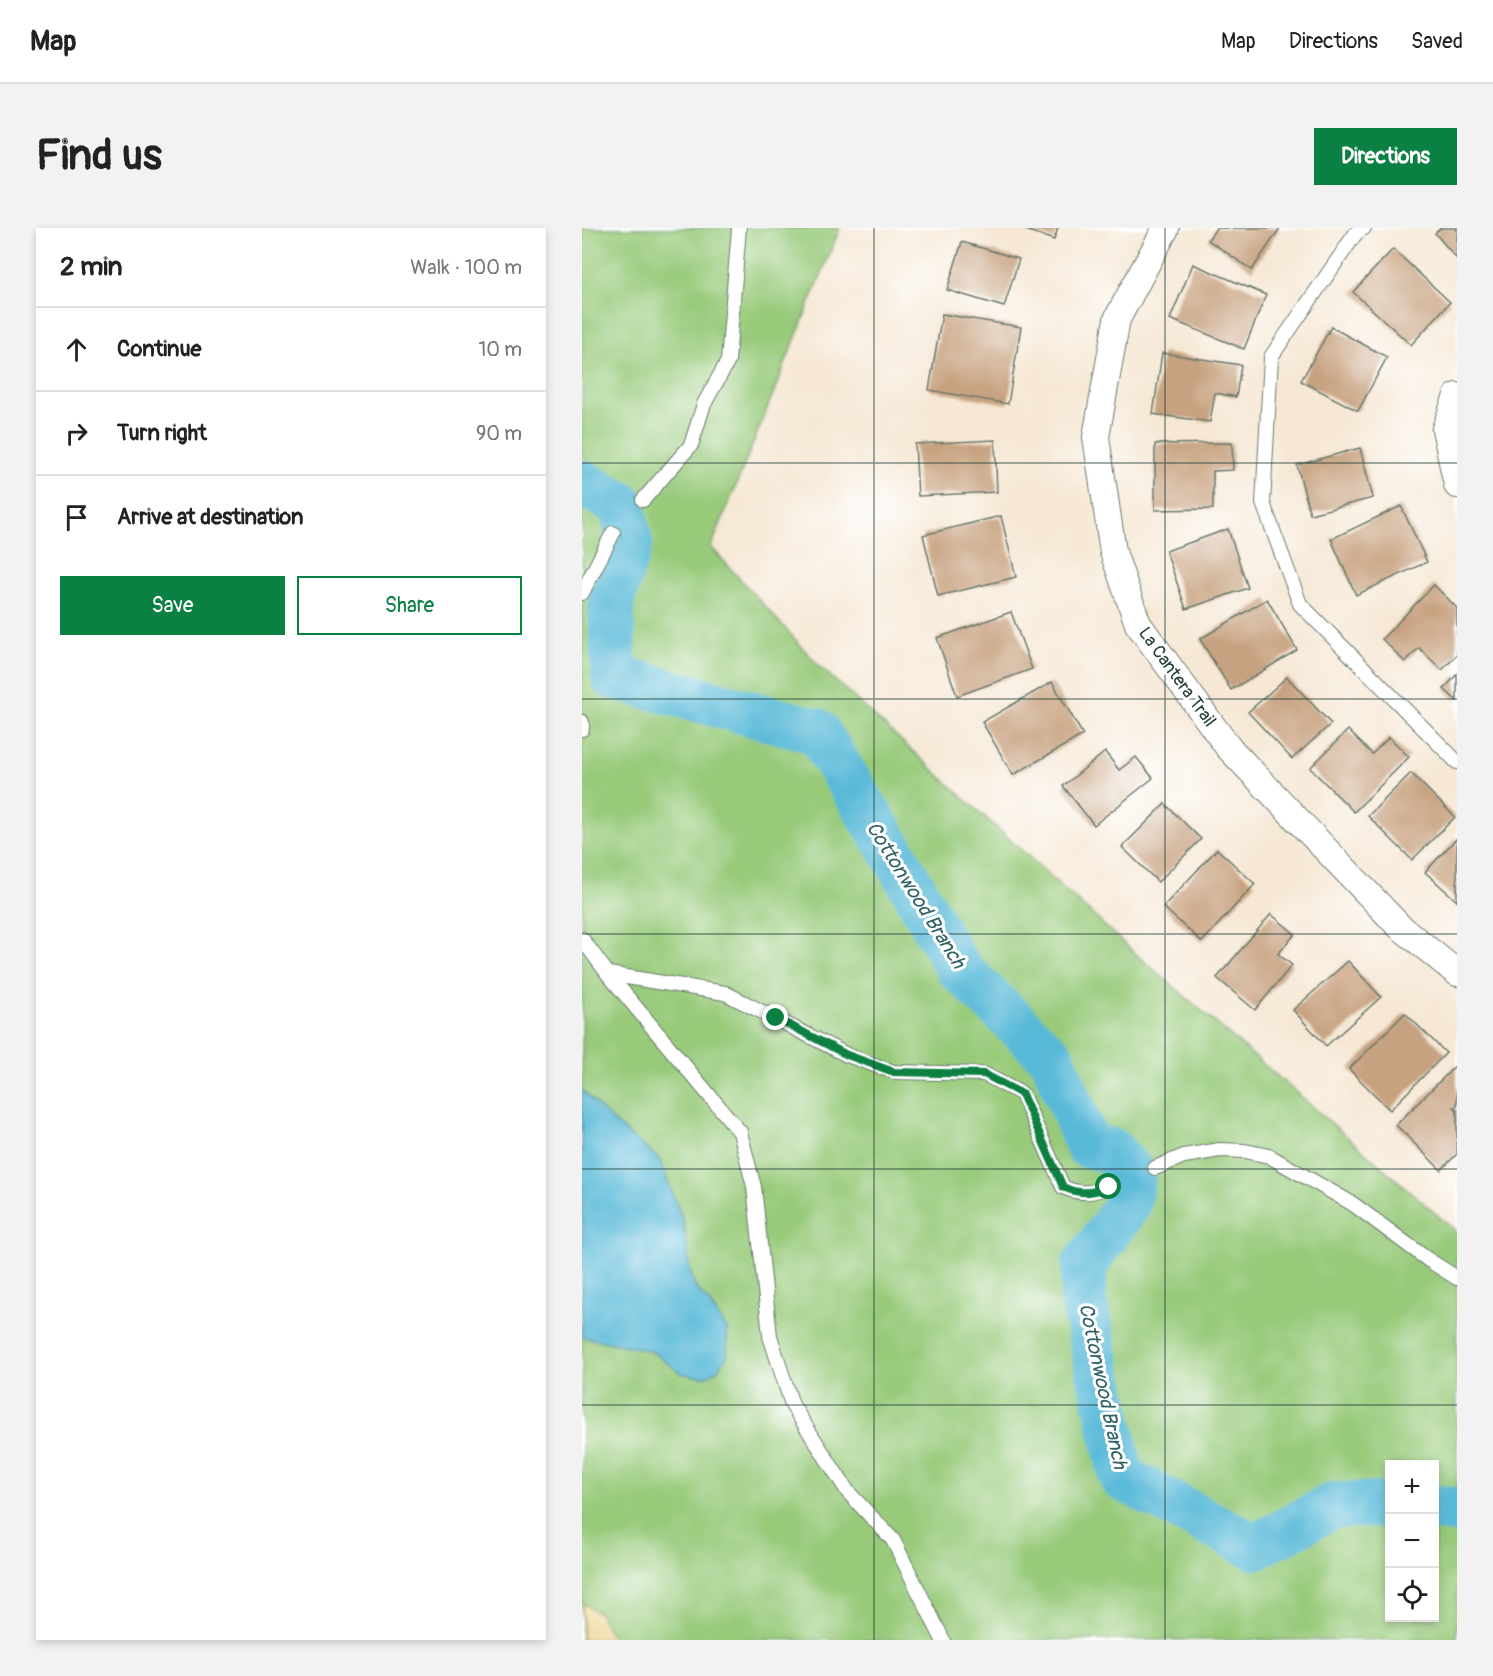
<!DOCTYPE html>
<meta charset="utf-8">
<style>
:root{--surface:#fff;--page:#f2f2f2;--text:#222;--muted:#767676;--line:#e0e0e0;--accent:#0b8043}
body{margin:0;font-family:Pangolin,sans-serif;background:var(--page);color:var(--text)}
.controls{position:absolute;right:18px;bottom:18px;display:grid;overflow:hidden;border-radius:0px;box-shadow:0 3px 9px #0003}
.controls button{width:54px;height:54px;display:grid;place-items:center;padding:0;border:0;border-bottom:2px solid var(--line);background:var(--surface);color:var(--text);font:30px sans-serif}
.stop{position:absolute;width:18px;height:18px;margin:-14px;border:4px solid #0b8043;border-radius:50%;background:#fff}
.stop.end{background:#0b8043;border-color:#fff;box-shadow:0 2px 6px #0008}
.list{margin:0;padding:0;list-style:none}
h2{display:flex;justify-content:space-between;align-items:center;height:78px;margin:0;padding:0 24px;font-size:26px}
h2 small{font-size:20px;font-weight:400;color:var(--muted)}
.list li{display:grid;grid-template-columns:39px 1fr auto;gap:18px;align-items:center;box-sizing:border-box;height:84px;padding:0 24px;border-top:2px solid var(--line)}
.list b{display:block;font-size:22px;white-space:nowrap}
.list em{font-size:20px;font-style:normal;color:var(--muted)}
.actions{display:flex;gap:12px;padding:18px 24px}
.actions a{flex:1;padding:14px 0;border:2px solid var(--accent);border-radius:0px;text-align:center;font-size:21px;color:var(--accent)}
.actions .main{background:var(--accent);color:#fff}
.icon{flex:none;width:33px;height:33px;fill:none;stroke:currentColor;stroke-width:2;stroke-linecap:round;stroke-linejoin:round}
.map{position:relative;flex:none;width:875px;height:1412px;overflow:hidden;border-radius:0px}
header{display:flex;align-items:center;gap:36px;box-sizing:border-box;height:84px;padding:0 30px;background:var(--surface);border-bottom:2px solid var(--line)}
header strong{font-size:28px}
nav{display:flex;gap:33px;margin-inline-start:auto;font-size:21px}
.intro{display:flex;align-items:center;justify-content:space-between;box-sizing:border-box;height:144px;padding:0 36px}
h1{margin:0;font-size:42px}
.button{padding:15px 27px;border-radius:0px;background:var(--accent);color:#fff;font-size:21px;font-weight:700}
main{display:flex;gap:36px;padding:0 36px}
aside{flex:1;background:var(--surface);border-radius:0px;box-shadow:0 3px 9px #0003}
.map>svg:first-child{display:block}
.green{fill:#98ca7a;stroke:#5c8457;stroke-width:1.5;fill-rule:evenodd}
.sand{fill:#eeda9e;stroke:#868c69;stroke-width:1.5}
.water{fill:#59b9d8;stroke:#3c7b86;stroke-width:1.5}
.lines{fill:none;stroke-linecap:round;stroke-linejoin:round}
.river{stroke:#59b9d8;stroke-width:46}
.building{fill:#c7a280}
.service-casing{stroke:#6a796c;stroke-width:16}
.minor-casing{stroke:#6a796c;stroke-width:28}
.service{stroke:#fff;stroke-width:14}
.minor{stroke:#fff;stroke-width:26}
.route{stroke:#0b8043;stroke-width:8}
.grid{fill:none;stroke:#1f3d34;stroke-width:1.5;stroke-opacity:0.55}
.labels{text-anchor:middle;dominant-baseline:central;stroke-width:6;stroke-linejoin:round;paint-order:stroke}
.street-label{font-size:18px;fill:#1f3d34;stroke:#fff}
.water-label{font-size:20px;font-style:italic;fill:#306265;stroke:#fff}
</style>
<header>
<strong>Map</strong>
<nav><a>Map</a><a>Directions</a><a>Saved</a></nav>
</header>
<div class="intro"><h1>Find us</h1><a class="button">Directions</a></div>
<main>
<aside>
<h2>2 min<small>Walk · 100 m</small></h2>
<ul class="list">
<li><svg class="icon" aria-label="ahead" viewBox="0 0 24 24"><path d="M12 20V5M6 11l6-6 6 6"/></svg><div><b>Continue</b></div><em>10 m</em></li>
<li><svg class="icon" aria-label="right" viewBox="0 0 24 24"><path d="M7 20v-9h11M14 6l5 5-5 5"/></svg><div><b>Turn right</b></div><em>90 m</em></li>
<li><svg class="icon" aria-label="arrive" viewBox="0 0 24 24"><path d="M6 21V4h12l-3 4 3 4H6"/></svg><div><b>Arrive at destination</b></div></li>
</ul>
<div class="actions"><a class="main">Save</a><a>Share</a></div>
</aside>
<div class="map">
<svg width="875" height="1412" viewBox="0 0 875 1412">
<rect width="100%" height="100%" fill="#fff"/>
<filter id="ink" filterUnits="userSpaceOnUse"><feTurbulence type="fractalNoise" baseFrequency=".0167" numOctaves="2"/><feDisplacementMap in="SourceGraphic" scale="12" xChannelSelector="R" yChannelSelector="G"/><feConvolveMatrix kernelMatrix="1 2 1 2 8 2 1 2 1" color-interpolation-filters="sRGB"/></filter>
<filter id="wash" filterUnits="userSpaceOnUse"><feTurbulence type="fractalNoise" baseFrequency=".008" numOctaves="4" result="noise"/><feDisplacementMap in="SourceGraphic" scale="24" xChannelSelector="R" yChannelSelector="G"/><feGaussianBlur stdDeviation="1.35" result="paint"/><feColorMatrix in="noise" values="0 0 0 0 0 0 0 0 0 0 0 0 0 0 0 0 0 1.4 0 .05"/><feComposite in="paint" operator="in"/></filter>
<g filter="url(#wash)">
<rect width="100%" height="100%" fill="#f6e8d5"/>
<path class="green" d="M 0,0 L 258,0 L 129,319 L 237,438 L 547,720 L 875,1004 L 875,1412 L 0,1412 ZM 808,1236 L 852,1236 L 852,1390 L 808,1390 Z"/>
<polygon class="sand" points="0,1375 17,1385 31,1412 0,1412"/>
<polygon class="water" points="0,862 33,895 77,931 102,995 107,1038 113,1059 126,1073 145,1101 145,1128 138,1139 126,1148 112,1148 99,1145 72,1125 65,1122 0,1109"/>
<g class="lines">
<g class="river">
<polyline points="0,255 40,277 48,316 29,374 32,449 235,503 310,623 376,740 470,830 506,918 530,923 551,947 545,978 503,1036 501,1071 540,1250 673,1319 752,1277 808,1277"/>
<polyline points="852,1279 875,1283"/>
</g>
</g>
<g id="blocks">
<g class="building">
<polygon points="438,0 476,0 472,12"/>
<polygon points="634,0 698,0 670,42 626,12"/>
<polygon points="859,0 875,0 875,31 853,5"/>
<polygon points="380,14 437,31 422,79 365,62"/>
<polygon points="811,21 868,74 829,117 771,64"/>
<polygon points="611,36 684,67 662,121 588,91"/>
<polygon points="360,86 439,99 426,176 347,162"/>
<polygon points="749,99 805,129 776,183 719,153"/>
<polygon points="580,125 659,137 654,169 633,165 628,194 571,186"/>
<polygon points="413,212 415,264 336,268 333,216"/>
<polygon points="650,215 651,242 631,243 631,281 573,282 573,216"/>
<polygon points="778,220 791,270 728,286 715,237"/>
<polygon points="819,278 845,334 774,367 749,311"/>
<polygon points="419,288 434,349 356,368 341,307"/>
<polygon points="646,301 666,360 604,381 584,323"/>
<polygon points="852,357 875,380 875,427 860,442 837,420 823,434 800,411"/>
<polygon points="685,371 715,422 649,462 618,411"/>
<polygon points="429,384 450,441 375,468 355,410"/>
<polygon points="875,446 875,473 862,461"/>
<polygon points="705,449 749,496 710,531 666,484"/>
<polygon points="470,454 501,507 431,547 400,494"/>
<polygon points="766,502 790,526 807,509 827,529 772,584 728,540"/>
<polygon points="523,524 537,542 554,529 571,550 512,597 481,558"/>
<polygon points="829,545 873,589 830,632 786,588"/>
<polygon points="583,576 619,611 576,654 540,619"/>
<polygon points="875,610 875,673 843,644"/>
<polygon points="635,621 673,656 620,714 581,679"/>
<polygon points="689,686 713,706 696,726 710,737 673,782 635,750"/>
<polygon points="766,733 799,769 744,818 711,782"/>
<polygon points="823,785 864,825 808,882 767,841"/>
<polygon points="875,836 875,877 872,879 875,882 875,926 859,942 814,897"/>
</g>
</g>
</g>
<g filter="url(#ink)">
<use href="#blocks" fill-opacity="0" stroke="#6a796c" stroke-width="1.5"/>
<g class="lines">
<g class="service-casing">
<g id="service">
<polyline points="782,0 774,5 689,129 681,275 718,376 875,534"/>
<polyline points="61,272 109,217 122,176 146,133 157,0"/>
<polyline points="0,365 31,305"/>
<polyline points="0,494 0,501"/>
<path d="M 0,711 L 26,746 L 143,765 L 265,827 L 312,844 L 402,846 L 440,866 L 481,959 C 498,967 509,965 527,959"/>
<polyline points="26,746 158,904 172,959 188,1108 210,1177 266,1264 311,1312 361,1412"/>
<polyline points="573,940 602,928 638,922 663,923 687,928 771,976 845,1031 875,1050"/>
</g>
</g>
<g class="minor-casing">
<g id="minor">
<polyline points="584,0 535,91 514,209 531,324 556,396 646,519 816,697 875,745"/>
<polyline points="875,168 863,201 875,257"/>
</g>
</g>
<use href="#service" class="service"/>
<use href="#minor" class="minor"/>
</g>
</g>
<g class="lines" filter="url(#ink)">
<path class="route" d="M 194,790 L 265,827 L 312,844 L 402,846 L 440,866 L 481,959 C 498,967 509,965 527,959"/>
</g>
<path class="grid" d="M 292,0 L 292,1412M 583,0 L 583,1412M 0,235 L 875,235M 0,471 L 875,471M 0,706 L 875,706M 0,941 L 875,941M 0,1177 L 875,1177"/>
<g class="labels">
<g class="street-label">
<text transform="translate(595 449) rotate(54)">La Cantera Trail</text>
</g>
<g class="water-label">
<text transform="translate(334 667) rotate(58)">Cottonwood Branch</text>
<text transform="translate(521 1158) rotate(78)">Cottonwood Branch</text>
</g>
</g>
</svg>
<div class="controls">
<button>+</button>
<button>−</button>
<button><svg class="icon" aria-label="locate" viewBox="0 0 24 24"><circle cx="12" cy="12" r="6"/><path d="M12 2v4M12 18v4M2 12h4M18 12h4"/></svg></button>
</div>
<div class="stop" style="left:527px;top:959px"></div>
<div class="stop end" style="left:194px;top:790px"></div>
</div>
</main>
